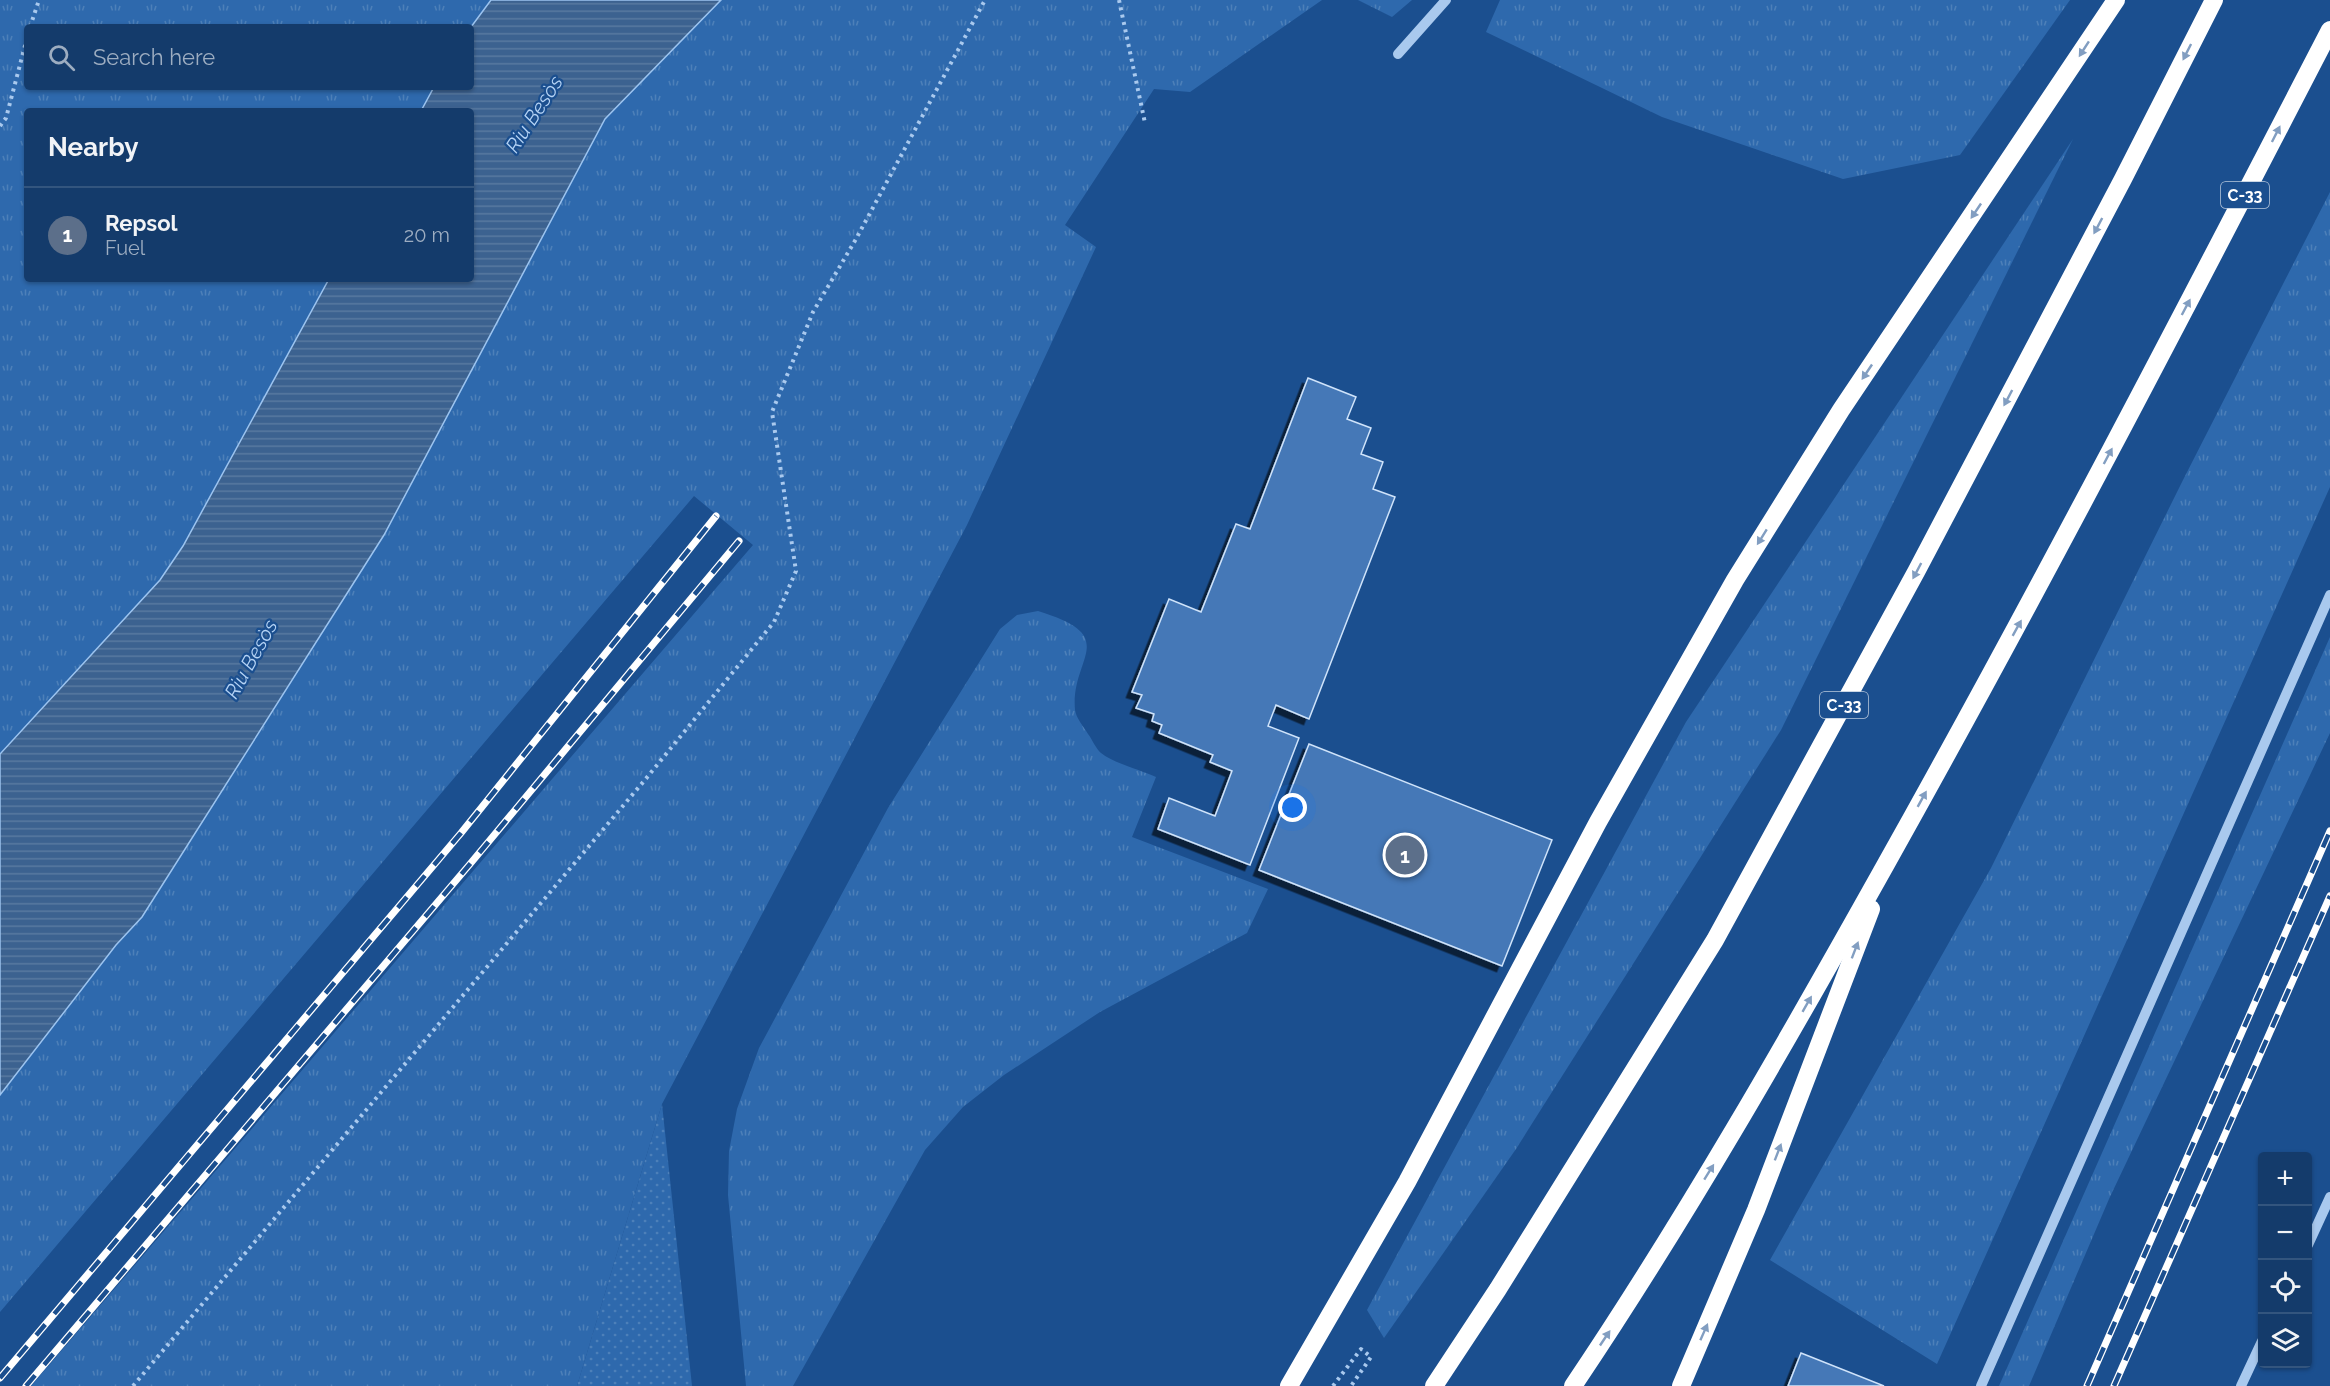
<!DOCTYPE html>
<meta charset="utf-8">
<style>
:root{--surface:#143b6b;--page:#1d4271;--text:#f1f3f6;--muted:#9dadc1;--line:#33557e;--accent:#95b2f1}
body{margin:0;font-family:Raleway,sans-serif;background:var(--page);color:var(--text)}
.controls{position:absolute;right:18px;bottom:18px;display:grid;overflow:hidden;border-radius:6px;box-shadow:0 2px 4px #0004}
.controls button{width:54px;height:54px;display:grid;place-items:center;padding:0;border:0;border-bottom:2px solid var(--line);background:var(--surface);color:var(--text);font:30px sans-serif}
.you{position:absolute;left:1293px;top:808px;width:21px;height:21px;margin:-15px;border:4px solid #fff;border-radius:50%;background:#1a73e8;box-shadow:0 0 0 9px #1a73e833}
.badge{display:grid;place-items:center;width:39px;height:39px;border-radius:50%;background:var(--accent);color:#fff;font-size:20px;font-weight:700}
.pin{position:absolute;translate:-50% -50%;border:3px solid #fff;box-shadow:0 2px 6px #0006}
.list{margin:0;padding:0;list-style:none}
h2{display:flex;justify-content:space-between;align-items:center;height:78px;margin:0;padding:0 24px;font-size:26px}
h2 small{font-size:20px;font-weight:400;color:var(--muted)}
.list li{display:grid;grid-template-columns:39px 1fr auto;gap:18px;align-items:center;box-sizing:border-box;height:96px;padding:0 24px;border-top:2px solid var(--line)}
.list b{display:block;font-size:22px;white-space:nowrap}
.list p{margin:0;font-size:20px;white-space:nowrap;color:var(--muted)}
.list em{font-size:20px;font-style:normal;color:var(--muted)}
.icon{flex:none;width:33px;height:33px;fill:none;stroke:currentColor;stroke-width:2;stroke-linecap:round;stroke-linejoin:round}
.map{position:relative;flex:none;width:2330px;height:1386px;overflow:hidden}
.search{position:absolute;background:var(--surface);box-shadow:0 2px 4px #0004;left:24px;top:24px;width:450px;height:66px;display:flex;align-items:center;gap:15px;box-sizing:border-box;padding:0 21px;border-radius:6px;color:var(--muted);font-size:22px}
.panel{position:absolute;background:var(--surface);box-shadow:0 2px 4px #0004;left:24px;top:108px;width:450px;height:174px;border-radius:6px}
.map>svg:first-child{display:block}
.grass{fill:url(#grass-tufts)}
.garden{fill:url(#garden-dots)}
.water{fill:url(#water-rules);stroke:#9cc4f0;stroke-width:1.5}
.building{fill:#4478b7;stroke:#cfe3fa;stroke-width:1.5;filter:url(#shadow)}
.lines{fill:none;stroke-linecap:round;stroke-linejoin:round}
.path{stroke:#a9c9ee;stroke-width:4;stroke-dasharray:3 4.5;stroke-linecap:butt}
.minor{stroke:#a9c9ee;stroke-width:10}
.highway{stroke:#fff;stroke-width:18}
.rail-casing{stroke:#fff;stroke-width:7}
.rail{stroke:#1b4f8f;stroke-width:4.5;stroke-dasharray:14;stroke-linecap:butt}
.oneway{fill:#829ec1}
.labels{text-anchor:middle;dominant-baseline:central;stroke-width:4.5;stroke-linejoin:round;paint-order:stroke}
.shield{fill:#1b4f8f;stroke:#bbcadd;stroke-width:1.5}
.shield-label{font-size:16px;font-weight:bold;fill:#fff}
.water-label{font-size:20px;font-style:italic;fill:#b5d3f5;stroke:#1b4f8f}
</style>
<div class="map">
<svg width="2330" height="1386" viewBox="0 0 2330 1386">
<defs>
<pattern id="grass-tufts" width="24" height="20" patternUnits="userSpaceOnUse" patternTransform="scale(1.5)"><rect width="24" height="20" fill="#2e69ad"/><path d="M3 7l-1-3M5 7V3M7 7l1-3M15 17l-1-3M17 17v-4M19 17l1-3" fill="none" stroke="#4d80b9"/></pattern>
<pattern id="garden-dots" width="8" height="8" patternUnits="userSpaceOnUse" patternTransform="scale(1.5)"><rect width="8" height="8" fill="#2e69ad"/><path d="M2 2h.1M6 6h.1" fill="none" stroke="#4d80b9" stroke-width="1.8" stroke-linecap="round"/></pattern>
<pattern id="water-rules" width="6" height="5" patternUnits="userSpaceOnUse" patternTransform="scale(1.5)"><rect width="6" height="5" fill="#3c6290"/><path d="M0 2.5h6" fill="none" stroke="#597aa1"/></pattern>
<filter id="shadow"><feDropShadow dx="-5.5" dy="5.5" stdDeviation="0" flood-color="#0009"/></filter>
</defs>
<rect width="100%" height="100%" fill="#1b4f8f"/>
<g class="grass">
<polygon points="0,0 491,0 471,27 27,27 27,87 434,87 421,111 27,111 27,279 329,279 183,546 160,580 0,754"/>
<polygon points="721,0 1322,0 1190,92 1154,89 1065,225 1096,247 967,525 662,1104 577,1386 31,1386 753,545 694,496 0,1312 0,1095 116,945 142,917 384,535 605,119"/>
<polygon points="1358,0 1412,0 1392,17"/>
<polygon points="1500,0 2070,0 1960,155 1843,179 1662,117 1486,32"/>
<polygon points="2073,139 1781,730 1516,1149 1384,1338 1367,1310 1686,722"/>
<polygon points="2330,192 2330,487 1937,1364 1770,1260 1991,868 2183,480"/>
<path d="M 1038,611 C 1123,637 1070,657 1075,710 C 1076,718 1084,727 1088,734 C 1092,739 1096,749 1101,753 C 1113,763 1141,770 1156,777 L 1132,837 L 1268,889 L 1247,933 L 1100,1012 L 1004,1075 L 963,1107 L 925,1150 L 793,1386 L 746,1386 L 728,1195 L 729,1151 L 737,1109 L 759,1048 L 888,808 L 1000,629 L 1017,615 Z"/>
<polygon points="2330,637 2330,733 2109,1199 2029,1386 1999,1386"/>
</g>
<polygon class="garden" points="662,1104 692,1386 577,1386"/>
<polygon class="water" points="491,0 721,0 605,119 384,535 142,917 116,945 0,1095 0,754 160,580 183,546 329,279 471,279 471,111 421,111 434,87 471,87 471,27"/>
<g class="building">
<polygon points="1308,378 1356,397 1347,419 1371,428 1361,454 1383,462 1373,489 1395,497 1309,719 1276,705 1268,726 1299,738 1250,865 1158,829 1169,798 1215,816 1232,771 1210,762 1213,755 1159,733 1162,725 1152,721 1154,714 1136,708 1142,695 1132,692 1169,599 1201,612 1236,524 1250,529"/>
<polygon points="1309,744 1552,840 1502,966 1259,870"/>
<polygon points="1801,1353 1884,1386 1788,1386"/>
</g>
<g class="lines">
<g class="path">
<polyline points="1119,0 1145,123"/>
<polyline points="30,27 39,0"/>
<polyline points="0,126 6,118 27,38"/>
<polyline points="133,1386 644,781 774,622 796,571 772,412 813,312 856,239 985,0"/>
<polyline points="1333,1386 1361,1349 1371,1357 1351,1386"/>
</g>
<g class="minor">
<polyline points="1398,54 1446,0"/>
<polyline points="2308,1245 2330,1197"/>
<polyline points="1981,1386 2330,595"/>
<polyline points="2241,1386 2262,1341"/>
</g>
<g class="highway">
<polyline points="1289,1386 1407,1182 1598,822 1735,580 1841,410 2116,0"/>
<polyline points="1434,1386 1498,1289 1715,940 1916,572 2123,179 2214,0"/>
<path d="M 1573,1386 C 1686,1218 1787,1041 1886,864 C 2040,589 2185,310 2330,30"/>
<polyline points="1681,1386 1756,1210 1871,909"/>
</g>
<g class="rail-casing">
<g id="rail">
<polyline points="0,1378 461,833 716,516"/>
<polyline points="26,1386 470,864 739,541"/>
<polyline points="2087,1386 2330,831"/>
<polyline points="2114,1386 2330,896"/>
</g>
</g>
<use href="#rail" class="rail"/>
</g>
<defs><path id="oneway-solid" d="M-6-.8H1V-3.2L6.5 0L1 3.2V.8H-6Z" transform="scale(1.5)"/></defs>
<g class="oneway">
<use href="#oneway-solid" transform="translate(2084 49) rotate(123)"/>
<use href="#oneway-solid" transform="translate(2187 52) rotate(117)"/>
<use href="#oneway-solid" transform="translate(2276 134) rotate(-63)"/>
<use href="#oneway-solid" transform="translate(1976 211) rotate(124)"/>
<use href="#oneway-solid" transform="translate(2098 226) rotate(118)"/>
<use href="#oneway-solid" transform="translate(2186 307) rotate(-62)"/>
<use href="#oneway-solid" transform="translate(1867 372) rotate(124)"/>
<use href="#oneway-solid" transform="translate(2008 398) rotate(118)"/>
<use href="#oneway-solid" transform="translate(2108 456) rotate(-62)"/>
<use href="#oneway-solid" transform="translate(1762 537) rotate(122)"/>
<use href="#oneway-solid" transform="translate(1917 571) rotate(118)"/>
<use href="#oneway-solid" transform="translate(2017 628) rotate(-61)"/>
<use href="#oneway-solid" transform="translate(1922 799) rotate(-61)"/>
<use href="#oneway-solid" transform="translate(1855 950) rotate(-69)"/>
<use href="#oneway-solid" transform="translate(1807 1004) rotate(-60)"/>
<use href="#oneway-solid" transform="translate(1778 1152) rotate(-69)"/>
<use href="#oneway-solid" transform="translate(1709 1172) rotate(-58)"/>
<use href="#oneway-solid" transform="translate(1704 1332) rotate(-66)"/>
<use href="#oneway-solid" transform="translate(1605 1338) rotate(-56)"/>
</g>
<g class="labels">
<g class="shield">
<rect x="2221" y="182" width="48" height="26" rx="4.5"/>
<rect x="1820" y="692" width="48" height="26" rx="4.5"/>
</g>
<g class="shield-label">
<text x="2245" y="195">C-33</text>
<text x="1844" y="705">C-33</text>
</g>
<g class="water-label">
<text transform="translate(534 114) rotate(-57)">Riu Besòs</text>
<text transform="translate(251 659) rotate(-61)">Riu Besòs</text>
</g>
</g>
</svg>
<div class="controls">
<button>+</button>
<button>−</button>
<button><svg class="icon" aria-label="locate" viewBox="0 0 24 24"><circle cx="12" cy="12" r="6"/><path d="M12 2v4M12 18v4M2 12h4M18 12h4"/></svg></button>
<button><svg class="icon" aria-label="layers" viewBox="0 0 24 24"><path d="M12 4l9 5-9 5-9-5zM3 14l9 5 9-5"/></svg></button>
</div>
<div class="you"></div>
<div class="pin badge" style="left:1405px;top:855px;background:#5c6f8a">1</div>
<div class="search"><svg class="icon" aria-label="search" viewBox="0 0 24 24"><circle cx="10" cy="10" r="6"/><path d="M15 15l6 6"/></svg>Search here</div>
<section class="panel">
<h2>Nearby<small></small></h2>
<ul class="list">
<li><span class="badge" style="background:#5c6f8a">1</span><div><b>Repsol</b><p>Fuel</p></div><em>20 m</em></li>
</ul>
</section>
</div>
